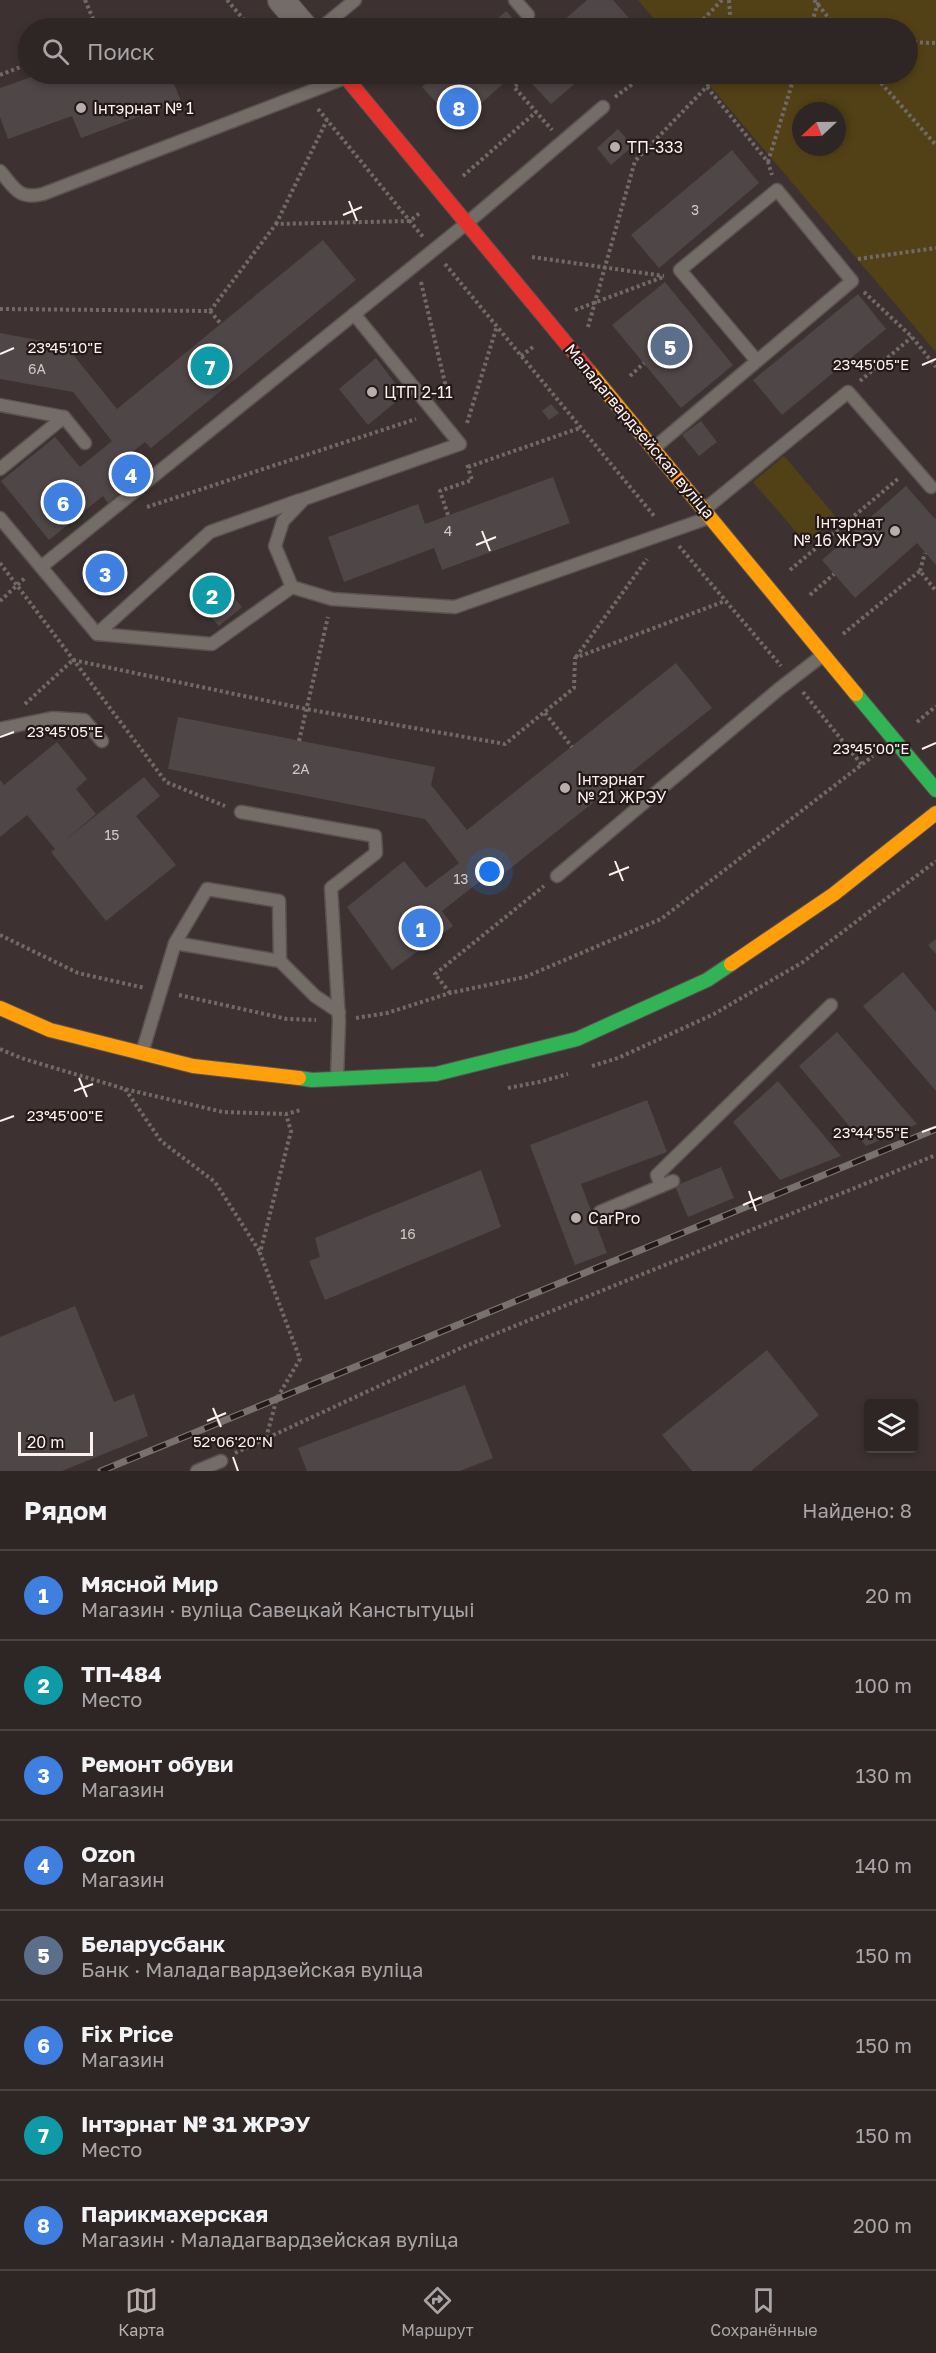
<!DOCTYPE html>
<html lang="ru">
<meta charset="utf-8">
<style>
:root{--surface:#2e2625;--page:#362e2d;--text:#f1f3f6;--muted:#a7a5a7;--line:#494342;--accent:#baaeac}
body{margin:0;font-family:"Golos Text",sans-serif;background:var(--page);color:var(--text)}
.controls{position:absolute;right:18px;bottom:18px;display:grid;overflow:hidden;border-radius:6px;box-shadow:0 3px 9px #0003}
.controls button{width:54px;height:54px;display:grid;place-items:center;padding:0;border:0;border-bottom:2px solid var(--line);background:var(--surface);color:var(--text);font:30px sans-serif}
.compass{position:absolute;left:792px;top:102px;width:54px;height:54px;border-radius:50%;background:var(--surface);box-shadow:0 3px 9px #0003;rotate:248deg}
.scale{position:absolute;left:18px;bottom:15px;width:75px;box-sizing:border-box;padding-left:6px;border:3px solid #fef0ee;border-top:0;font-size:16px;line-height:21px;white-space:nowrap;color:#fef0ee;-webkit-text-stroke:4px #231918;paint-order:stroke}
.you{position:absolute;left:490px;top:872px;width:21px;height:21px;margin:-15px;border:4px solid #fff;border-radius:50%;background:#1a73e8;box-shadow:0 0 0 9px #1a73e833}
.badge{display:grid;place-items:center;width:39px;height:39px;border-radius:50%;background:var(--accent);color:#fff;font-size:20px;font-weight:700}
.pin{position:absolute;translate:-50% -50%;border:3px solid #fff;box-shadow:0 2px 6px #0006}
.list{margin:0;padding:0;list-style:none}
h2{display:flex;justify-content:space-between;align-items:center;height:78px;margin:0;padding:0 24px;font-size:26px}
h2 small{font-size:20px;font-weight:400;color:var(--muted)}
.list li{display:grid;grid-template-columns:39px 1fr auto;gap:18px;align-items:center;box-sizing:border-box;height:90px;padding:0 24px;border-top:2px solid var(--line)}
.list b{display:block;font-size:22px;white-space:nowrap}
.list p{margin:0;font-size:20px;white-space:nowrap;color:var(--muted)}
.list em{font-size:20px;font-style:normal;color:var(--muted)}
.icon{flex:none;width:33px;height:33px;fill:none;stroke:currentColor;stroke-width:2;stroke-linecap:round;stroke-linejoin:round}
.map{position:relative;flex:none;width:936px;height:1471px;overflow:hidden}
.search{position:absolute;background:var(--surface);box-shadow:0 3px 9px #0003;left:18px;right:18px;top:18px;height:66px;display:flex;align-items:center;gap:15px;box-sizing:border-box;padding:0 21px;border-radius:33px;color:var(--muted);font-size:22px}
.sheet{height:798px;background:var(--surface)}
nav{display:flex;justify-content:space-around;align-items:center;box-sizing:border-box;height:84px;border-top:2px solid var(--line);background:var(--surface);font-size:16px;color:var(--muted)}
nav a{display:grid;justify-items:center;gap:3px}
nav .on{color:var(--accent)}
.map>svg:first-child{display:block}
.green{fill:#524117;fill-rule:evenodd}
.building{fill:#4f4647}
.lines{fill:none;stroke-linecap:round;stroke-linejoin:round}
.lane-casing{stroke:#5b5150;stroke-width:15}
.street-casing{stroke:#5b5150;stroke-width:28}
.fast-casing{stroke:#5b5150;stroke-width:16}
.slow-casing{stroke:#5b5150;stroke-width:16}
.jam-casing{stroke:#5b5150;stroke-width:16}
.path{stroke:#726a67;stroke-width:4;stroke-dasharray:3 3;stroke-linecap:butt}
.lane{stroke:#736c67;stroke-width:12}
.street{stroke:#736c67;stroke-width:26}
.fast{stroke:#30b455;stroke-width:14}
.slow{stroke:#ff9f0a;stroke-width:14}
.jam{stroke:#e5322d;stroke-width:14}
.rail-casing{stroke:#79716e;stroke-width:7}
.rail{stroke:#231918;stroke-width:4.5;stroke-dasharray:14;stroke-linecap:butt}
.ticks{fill:none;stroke:#fef0ee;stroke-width:2}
.poi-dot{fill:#baaeac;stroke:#231918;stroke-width:2}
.labels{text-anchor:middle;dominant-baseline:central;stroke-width:4.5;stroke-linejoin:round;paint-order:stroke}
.number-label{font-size:14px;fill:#d2c6c4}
.poi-label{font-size:16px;fill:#fef0ee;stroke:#231918;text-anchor:start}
.street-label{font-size:16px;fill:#fef0ee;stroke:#231918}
.ticks-label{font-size:15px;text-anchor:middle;fill:#fef0ee;stroke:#231918;stroke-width:4.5;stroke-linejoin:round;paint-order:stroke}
</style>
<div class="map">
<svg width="936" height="1471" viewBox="0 0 936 1471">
<rect width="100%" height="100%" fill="#3d3231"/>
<g class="green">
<path d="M 638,0 L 936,0 L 936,352 L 700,74 L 908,74 L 908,28 L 662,28 ZM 801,111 L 837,111 L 837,147 L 801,147 Z"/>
<polygon points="784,456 836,517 806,543 753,482"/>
</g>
<g class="building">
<polygon points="587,0 613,0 637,27 555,28"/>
<polygon points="506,11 522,28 487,28"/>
<polygon points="40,74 170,74 181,101 81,138 72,116 8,139 0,117 0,88"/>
<polygon points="437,74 514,74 457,125 422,87"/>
<polygon points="523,74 586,74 551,104"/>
<polygon points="618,129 633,146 611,165 597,148"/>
<polygon points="732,150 759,183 659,268 631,235"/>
<polygon points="323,240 356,280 151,448 145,442 126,457 141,475 108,503 103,496 49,540 1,481 55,437 80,467 112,441 73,392 0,379 0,333 75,347 75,357 117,409"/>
<polygon points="665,282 733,365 681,408 612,325"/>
<polygon points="858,294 886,329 782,415 753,380"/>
<polygon points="376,358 404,395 368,425 339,389"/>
<polygon points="551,404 559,413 549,420 542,411"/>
<polygon points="701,421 717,442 699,456 682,435"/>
<polygon points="553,477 570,523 442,570 434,548 344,582 328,537 418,504 425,524"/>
<polygon points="906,486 935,519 936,518 936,565 917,543 855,598 822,560"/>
<polygon points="106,563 115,573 103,584 94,574"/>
<polygon points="217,578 242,607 219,626 194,598"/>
<polygon points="676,663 712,708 502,875 497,868 442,911 453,926 392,970 347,907 404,861 426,888 459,863 425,819 168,769 178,717 435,767 431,785 467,830"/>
<polygon points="57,742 87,779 76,789 96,814 63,842 144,777 160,796 136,816 176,865 106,921 51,852 55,849 27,815 0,837 0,780 4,785"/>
<polygon points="936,939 936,954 928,945"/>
<polygon points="903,972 936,1012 936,1091 863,1006"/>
<polygon points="837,1032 917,1124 866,1146 799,1066"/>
<polygon points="778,1081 841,1156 780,1180 733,1122"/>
<polygon points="647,1100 667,1152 581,1184 607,1253 575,1265 530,1145"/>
<polygon points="721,1167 734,1198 688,1217 675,1186"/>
<polygon points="481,1170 501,1227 325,1300 309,1261 320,1257 315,1238"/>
<polygon points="75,1306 114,1402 134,1394 148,1436 62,1471 0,1471 0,1337"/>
<polygon points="767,1350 819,1415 751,1471 692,1471 662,1435"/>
<polygon points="465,1385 493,1458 460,1471 307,1471 298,1448"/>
</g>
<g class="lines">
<g class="lane-casing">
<g id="lane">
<polyline points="515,0 528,15"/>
<polyline points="321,28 355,0"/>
<path d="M 0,171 C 15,188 18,200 43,194 L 345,78"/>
<polyline points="354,314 460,444 304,499 283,521 275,546 292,587 332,599 455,607 708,518"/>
<polyline points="0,405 64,417 85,443"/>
<polyline points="654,448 757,361 680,270 777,190 852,281 757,361"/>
<polyline points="0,469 64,417"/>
<polyline points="705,509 848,392 931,487"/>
<polyline points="0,518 97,634 212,644 292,587"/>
<polyline points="41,567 467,223 603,107"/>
<polyline points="97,634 210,532 300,500"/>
<polyline points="0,729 52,718 84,720 102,741"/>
<polyline points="241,812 375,836 376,853 331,888 339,1021 337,1078"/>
<polyline points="557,876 779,689 823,655"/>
<polyline points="280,961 315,996 339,1012"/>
<polyline points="142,1053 175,943 280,961 279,901 207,889 175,943"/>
<polyline points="661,1186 657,1175 831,1005"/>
<polyline points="600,1212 673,1181"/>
<polyline points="197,1471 221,1461"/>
</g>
</g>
<g class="street-casing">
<polyline id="street" points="281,0 305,28"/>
</g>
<g class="fast-casing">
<g id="fast">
<polyline points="856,694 936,790"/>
<polyline points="299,1078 312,1080 436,1074 577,1039 707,980 731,964"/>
</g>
</g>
<g class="slow-casing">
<g id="slow">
<polyline points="589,371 856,694"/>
<polyline points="731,964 834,894 936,813"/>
<polyline points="0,1008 50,1030 193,1066 299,1078"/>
</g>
</g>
<g class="jam-casing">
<polyline id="jam" points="343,74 589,371"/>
</g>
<g class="path">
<polyline points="85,0 97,28"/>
<polyline points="227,0 251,28"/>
<polyline points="729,0 731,28"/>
<polyline points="814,0 837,28"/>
<polyline points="695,28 722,0"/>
<polyline points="810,28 819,0"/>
<polyline points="908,42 936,43"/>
<polyline points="873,74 936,145"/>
<polyline points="0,75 28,64"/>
<polyline points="527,77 514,87 552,130"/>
<polyline points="707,87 768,162 772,175"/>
<polyline points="615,97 646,74"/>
<polyline points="318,109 423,237"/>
<polyline points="768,162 795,74"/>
<polyline points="463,176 536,112"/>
<polyline points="276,224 327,120"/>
<polyline points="532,257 664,276"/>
<polyline points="858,259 936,248"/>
<polyline points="445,264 655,517"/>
<polyline points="421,282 449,400"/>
<polyline points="864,292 912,337 936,367"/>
<polyline points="0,309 210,311 276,224 410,221 421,212"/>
<polyline points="575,310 663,277"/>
<polyline points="210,311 221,324"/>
<polyline points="588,327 635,161 719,74"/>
<polyline points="521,356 533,347"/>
<polyline points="630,376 644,363"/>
<polyline points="860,381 912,337"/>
<polyline points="467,423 497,326"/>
<polyline points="468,467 580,428"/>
<polyline points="147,507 416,419"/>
<polyline points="448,515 440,491 472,480 467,464"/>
<polyline points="679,546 781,666"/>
<polyline points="0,563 166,782 225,806"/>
<polyline points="790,570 899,478"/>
<polyline points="920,571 925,553"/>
<polyline points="810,595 834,574"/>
<polyline points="0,601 26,577"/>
<polyline points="843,634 920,571 936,591"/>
<polyline points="576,657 647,559"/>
<polyline points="73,660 306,709 505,744 574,688 575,658 725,601"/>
<polyline points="803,692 862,765"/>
<polyline points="25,704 73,660"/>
<polyline points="545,713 572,747"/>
<polyline points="917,722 936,706"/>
<polyline points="299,741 328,617"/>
<polyline points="0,935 78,973 145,988"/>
<polyline points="450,993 435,974 544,886"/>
<polyline points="179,995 287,1019 316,1020"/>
<polyline points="356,1018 387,1013 450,993 525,977 661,919 873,756"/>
<polyline points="0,1049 21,1058 125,1089 223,1112 286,1114 301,1110"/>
<polyline points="592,1066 618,1058 714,1014 803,962 936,861"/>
<polyline points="508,1088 539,1082 568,1074"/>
<polyline points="125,1089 161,1141 215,1182 260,1252"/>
<polyline points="266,1438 277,1398 300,1359 260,1253 291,1131 286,1114"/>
<polyline points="235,1453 463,1347 936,1155"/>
</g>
<use href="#lane" class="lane"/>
<use href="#street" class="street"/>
<use href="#fast" class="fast"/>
<use href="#slow" class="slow"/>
<use href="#jam" class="jam"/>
<g class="rail-casing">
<polyline id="rail" points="101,1471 936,1129"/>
</g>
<use href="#rail" class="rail"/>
</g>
<path class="ticks" d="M 349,201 L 357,221M 343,215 L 362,207M 0,354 L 14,348M 922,365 L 936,359M 482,531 L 490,551M 476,545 L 496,537M 0,737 L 14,732M 922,749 L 936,743M 615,861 L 623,881M 609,875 L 629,867M 79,1078 L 87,1097M 74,1091 L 93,1084M 0,1121 L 14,1116M 922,1132 L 936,1127M 749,1191 L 756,1211M 743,1205 L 762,1197M 213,1408 L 221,1427M 207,1421 L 226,1413M 233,1457 L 238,1471"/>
<g class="poi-dot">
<circle cx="81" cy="108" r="6"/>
<circle cx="615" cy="147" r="6"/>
<circle cx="372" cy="392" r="6"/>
<circle cx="895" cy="531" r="6"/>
<circle cx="565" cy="788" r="6"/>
<circle cx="576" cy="1218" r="6"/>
</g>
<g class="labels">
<g class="number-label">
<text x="695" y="209">3</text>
<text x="37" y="368">6А</text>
<text x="448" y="530">4</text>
<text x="301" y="768">2А</text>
<text x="112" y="834">15</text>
<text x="461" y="878">13</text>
<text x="408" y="1233">16</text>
</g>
<g class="poi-label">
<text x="93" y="108">Інтэрнат № 1</text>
<text x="627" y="147">ТП-333</text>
<text x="384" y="392">ЦТП 2-11</text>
<text x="883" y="522" text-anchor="end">Інтэрнат<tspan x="883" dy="18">№ 16 ЖРЭУ</tspan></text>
<text x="577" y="779">Інтэрнат<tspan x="577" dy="18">№ 21 ЖРЭУ</tspan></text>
<text x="588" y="1218">CarPro</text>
</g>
<g class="street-label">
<text transform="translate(640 431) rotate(50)">Маладагвардзейская вуліца</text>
</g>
</g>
<g class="ticks-label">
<text x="65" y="353">23°45'10"E</text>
<text x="871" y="370">23°45'05"E</text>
<text x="65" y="737">23°45'05"E</text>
<text x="871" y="754">23°45'00"E</text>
<text x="65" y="1121">23°45'00"E</text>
<text x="871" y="1138">23°44'55"E</text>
<text x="233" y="1447">52°06'20"N</text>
</g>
</svg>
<div class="controls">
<button><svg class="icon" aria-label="layers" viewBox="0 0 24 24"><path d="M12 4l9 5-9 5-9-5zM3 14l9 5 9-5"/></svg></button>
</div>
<svg class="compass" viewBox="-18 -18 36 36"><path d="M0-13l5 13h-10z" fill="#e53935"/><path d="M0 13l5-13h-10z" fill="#a7a5a7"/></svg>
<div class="scale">20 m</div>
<div class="you"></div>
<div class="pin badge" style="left:421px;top:928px;background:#3f7fe0">1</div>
<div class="pin badge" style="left:212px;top:595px;background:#0f9aa8">2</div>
<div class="pin badge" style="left:105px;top:573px;background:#3f7fe0">3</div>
<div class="pin badge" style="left:131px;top:474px;background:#3f7fe0">4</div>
<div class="pin badge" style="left:670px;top:346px;background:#5c6f8a">5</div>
<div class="pin badge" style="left:63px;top:502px;background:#3f7fe0">6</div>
<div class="pin badge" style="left:210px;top:366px;background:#0f9aa8">7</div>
<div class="pin badge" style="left:459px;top:107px;background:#3f7fe0">8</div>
<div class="search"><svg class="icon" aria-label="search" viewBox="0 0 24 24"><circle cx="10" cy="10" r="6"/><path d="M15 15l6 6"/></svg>Поиск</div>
</div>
<section class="sheet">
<h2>Рядом<small>Найдено: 8</small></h2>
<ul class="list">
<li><span class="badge" style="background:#3f7fe0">1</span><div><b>Мясной Мир</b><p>Магазин · вуліца Савецкай Канстытуцыі</p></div><em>20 m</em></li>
<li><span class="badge" style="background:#0f9aa8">2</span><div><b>ТП-484</b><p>Место</p></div><em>100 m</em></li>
<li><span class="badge" style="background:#3f7fe0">3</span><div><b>Ремонт обуви</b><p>Магазин</p></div><em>130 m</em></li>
<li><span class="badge" style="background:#3f7fe0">4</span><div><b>Ozon</b><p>Магазин</p></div><em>140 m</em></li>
<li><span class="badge" style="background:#5c6f8a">5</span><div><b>Беларусбанк</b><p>Банк · Маладагвардзейская вуліца</p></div><em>150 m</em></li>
<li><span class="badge" style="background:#3f7fe0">6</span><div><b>Fix Price</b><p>Магазин</p></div><em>150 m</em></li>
<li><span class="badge" style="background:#0f9aa8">7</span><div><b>Інтэрнат № 31 ЖРЭУ</b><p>Место</p></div><em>150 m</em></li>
<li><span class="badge" style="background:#3f7fe0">8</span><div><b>Парикмахерская</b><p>Магазин · Маладагвардзейская вуліца</p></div><em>200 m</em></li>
</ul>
</section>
<nav>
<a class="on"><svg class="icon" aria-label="map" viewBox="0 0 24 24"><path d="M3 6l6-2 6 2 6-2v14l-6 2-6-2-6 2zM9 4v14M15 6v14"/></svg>Карта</a>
<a><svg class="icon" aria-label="directions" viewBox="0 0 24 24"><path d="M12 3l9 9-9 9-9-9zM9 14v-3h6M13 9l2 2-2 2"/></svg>Маршрут</a>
<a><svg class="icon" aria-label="saved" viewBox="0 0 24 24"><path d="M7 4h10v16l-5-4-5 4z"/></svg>Сохранённые</a>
</nav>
